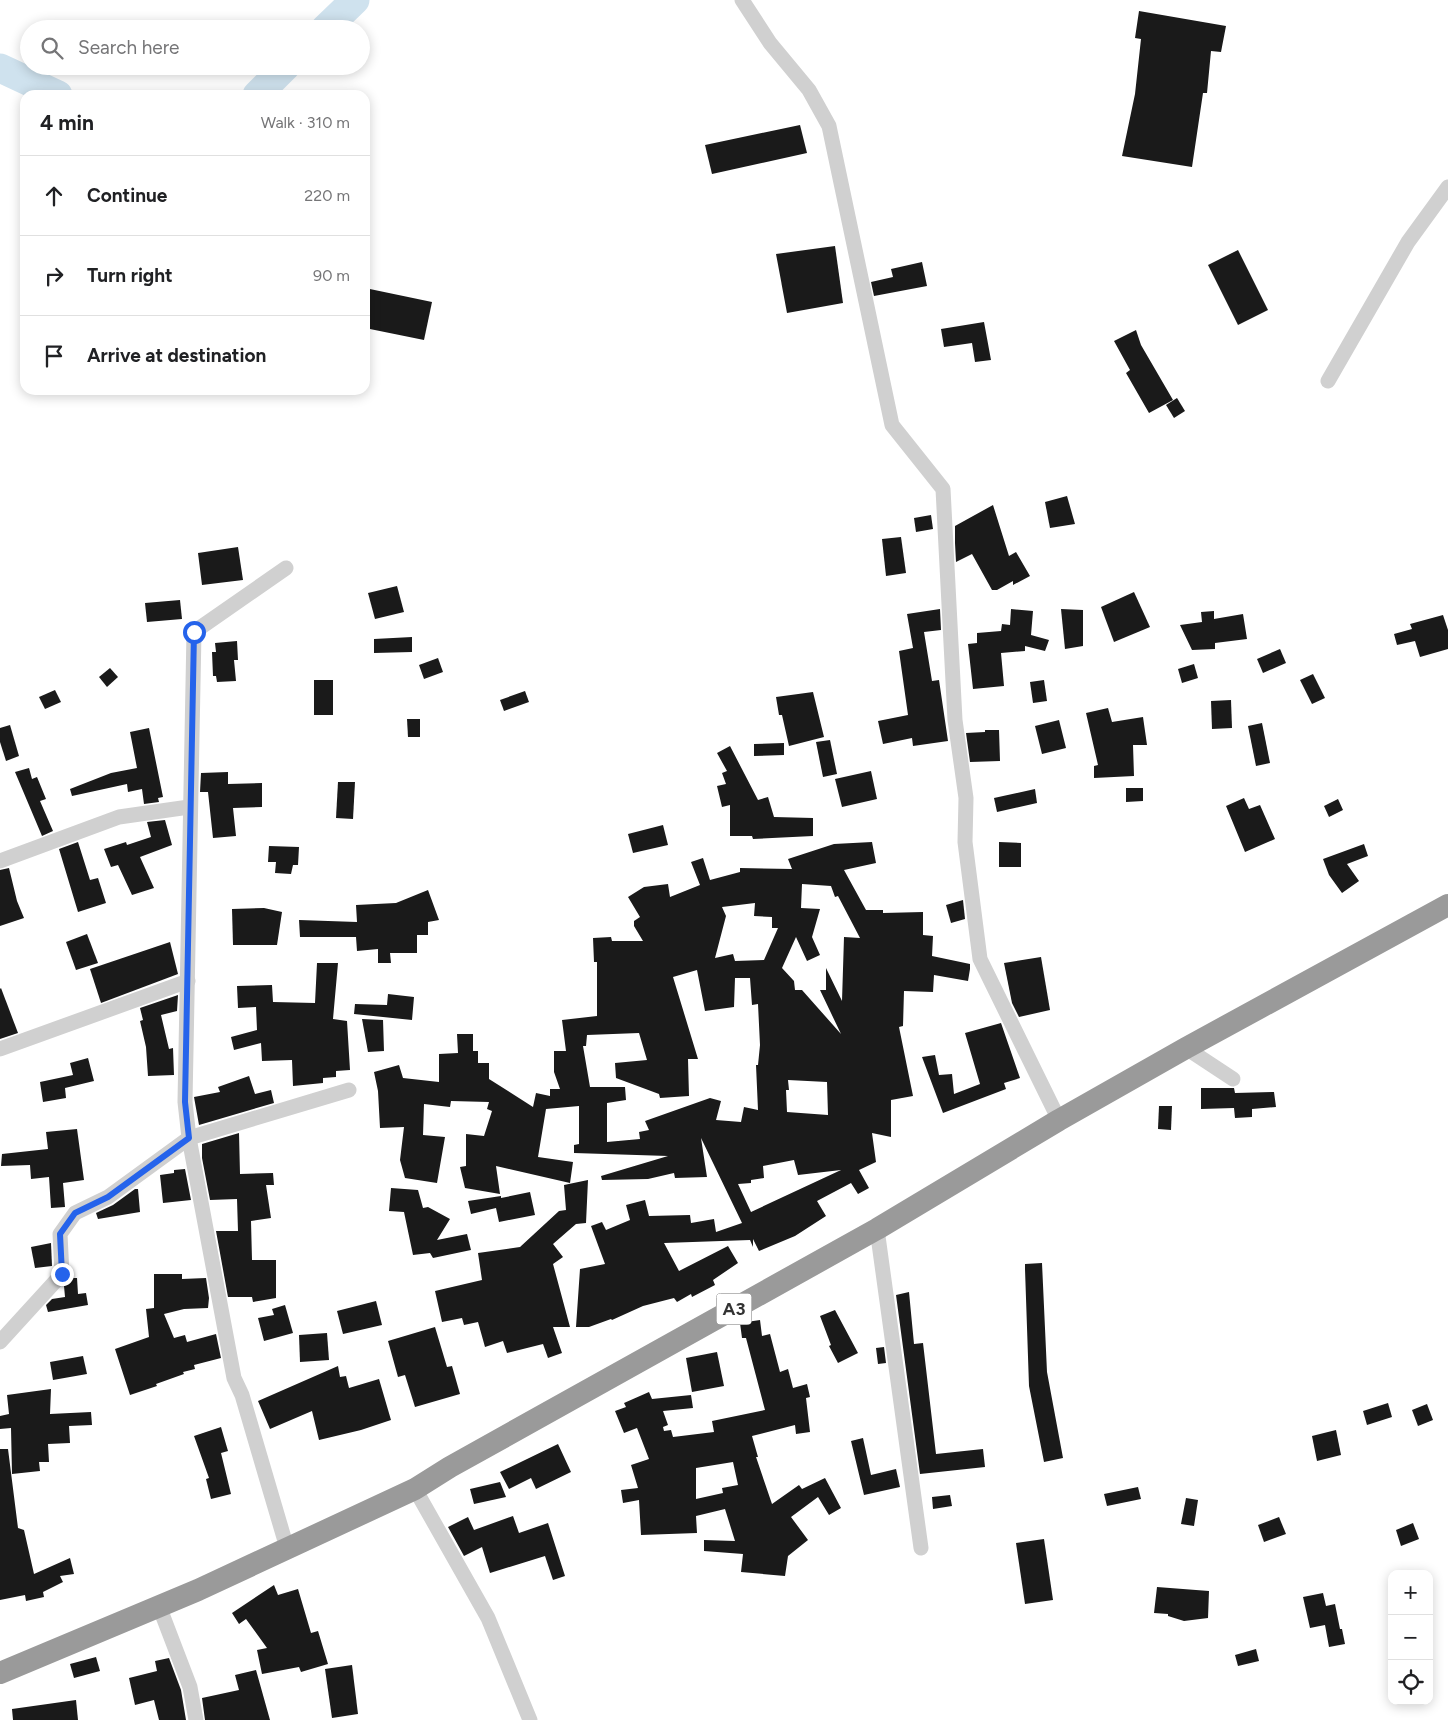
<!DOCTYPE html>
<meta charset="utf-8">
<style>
:root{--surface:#fff;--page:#f6f6f6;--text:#202124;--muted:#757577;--line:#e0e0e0}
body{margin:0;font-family:Figtree,sans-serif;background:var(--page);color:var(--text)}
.controls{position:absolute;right:15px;bottom:15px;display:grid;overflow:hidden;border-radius:10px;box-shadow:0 2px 12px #0003}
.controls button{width:45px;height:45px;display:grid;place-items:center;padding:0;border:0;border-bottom:1px solid var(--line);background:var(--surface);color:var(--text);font:25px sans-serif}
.stop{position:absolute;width:15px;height:15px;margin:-11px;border:4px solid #2563eb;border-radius:50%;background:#fff}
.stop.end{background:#2563eb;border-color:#fff;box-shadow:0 1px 5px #0008}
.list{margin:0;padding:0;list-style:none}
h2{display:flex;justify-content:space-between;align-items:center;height:65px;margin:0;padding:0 20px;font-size:21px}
h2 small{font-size:16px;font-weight:400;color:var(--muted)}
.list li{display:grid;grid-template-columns:32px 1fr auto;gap:15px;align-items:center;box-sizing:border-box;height:80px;padding:0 20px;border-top:1px solid var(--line)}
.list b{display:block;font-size:19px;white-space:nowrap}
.list em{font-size:16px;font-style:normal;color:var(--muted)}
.icon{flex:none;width:28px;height:28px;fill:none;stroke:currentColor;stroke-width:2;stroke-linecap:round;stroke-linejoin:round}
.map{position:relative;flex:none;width:1448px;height:1720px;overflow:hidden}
.search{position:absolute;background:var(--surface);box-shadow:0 2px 12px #0003;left:20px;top:20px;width:350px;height:55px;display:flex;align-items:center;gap:12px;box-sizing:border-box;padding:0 18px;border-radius:28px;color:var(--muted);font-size:19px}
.panel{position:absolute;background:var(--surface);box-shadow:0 2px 12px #0003;left:20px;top:90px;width:350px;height:305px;border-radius:15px}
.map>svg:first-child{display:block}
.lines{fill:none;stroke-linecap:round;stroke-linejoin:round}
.river{stroke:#cfe2ee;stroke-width:29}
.building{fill:#1a1a1a;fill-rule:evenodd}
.minor{stroke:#d0d0d0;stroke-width:15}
.highway{stroke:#9a9a9a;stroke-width:22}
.route{stroke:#2563eb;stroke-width:6}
.labels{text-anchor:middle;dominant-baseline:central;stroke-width:5;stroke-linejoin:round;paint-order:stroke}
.shield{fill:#fff;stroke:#707070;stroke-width:1}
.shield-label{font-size:18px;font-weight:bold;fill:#333}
</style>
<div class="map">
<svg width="1448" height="1720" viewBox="0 0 1448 1720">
<rect width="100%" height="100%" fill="#fff"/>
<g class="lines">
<g class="river">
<polyline points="325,29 355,0"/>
<polyline points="0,68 58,95"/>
<polyline points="257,95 286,66"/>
</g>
</g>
<g class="building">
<polygon points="1139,11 1226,26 1221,52 1211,51 1207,93 1203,93 1192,167 1122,156 1135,94 1141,39 1135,38"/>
<polygon points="800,125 807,153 712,174 705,145"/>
<polygon points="835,246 843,303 787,313 776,254"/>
<polygon points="1238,250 1268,310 1238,325 1208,265"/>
<polygon points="922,262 927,286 874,296 871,282 893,277 891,269"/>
<polygon points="365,288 432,302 424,340 365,328"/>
<polygon points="984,322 991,360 975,362 972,343 944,347 941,329"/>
<polygon points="1136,330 1141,345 1173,400 1149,413 1126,373 1130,370 1114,341"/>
<polygon points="1177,398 1185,411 1174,418 1166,405"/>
<polygon points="1067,496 1075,524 1050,528 1045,502"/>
<polygon points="993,505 1009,556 1016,552 1030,576 1013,585 1013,581 997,590 992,590 972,554 956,562 955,543 955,526"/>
<polygon points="931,515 933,529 916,532 914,518"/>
<polygon points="901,537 906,573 886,576 882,539"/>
<polygon points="238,547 243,580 202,585 198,553"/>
<polygon points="397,586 404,612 375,619 368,593"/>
<polygon points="1134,592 1150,627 1114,642 1101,607"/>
<polygon points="180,600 182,619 147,622 145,603"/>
<polygon points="940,609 941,630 924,632 932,681 939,680 948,741 913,746 912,738 883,744 878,721 908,715 899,651 913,648 907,614"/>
<polygon points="1011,609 1033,611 1031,635 1049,640 1045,651 1025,646 1025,651 1001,653 1004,686 973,689 968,644 977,643 977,633 1001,631 1002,624 1010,625"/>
<polygon points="1061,609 1083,610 1083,646 1065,649"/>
<polygon points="1214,611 1214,619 1243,614 1247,639 1215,643 1215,649 1192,650 1180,625 1202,622 1201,612"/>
<polygon points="1443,615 1448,630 1448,649 1420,657 1415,641 1397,645 1394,634 1412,629 1410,624"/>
<polygon points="412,637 412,652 374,653 374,639"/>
<polygon points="237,641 238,660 234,660 236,681 217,682 216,676 213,676 212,652 216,652 215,643"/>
<polygon points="1280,649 1286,663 1263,673 1257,659"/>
<polygon points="438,658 443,672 424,679 419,665"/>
<polygon points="1194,664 1198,678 1182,683 1178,669"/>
<polygon points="110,668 118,677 107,687 99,677"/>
<polygon points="1313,674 1325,698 1312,704 1300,680"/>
<rect x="314" y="680" width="19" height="35"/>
<polygon points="1044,680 1047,701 1033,703 1030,682"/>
<polygon points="55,690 61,702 45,709 39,697"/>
<polygon points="525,691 529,702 504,711 500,700"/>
<polygon points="813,692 824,737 789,746 782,715 779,715 776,697"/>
<polygon points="1231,700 1232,728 1212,729 1211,701"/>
<polygon points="1108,708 1112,722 1143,717 1147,745 1133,745 1134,776 1094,778 1094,766 1098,765 1086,713"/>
<polygon points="407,719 420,719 420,737 408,737"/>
<polygon points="1059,720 1066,748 1042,754 1035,726"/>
<polygon points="1262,723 1270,763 1256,766 1248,726"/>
<polygon points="10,725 19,756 6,761 0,742 0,728"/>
<polygon points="149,728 163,797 158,798 159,802 144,804 142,789 128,792 127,784 72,796 70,789 111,773 137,768 130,732"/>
<polygon points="985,730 999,730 1000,761 970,762 966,733 985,732"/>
<polygon points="830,740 837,774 823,777 816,742"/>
<polygon points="784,743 784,755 754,756 754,744"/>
<polygon points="730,746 758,800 768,797 774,817 813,818 813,836 753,839 752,836 730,836 730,805 722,807 717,786 726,784 722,773 727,771 717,753"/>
<polygon points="29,768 32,779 37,777 46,799 40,801 53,831 42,836 15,772"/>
<polygon points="871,771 877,799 842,807 835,779"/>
<polygon points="228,772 228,784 262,783 262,807 233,808 236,836 213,838 208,792 200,792 201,773"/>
<polygon points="338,782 355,782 353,819 336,818"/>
<polygon points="1126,788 1143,788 1143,801 1126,802"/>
<polygon points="1035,789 1037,803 997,812 994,798"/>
<polygon points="1244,798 1249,809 1260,805 1275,839 1245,852 1226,806"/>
<polygon points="1338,799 1343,810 1329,817 1324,806"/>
<polygon points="165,820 172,845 140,857 154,888 132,895 118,865 111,867 104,849 126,842 127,845 151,837 147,822"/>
<polygon points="663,825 668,845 633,853 628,834"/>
<polygon points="78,842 90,880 98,878 106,903 78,912 59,849"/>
<path d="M 872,842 L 876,863 L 844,870 L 866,910 L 883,910 L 883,913 L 923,912 L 923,935 L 933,936 L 932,956 L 970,964 L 970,969 L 968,981 L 934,975 L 933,992 L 904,991 L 903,1026 L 899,1027 L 913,1096 L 891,1100 L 891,1137 L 872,1133 L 876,1162 L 859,1170 L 869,1188 L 858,1194 L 851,1183 L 817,1201 L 826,1216 L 795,1236 L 759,1251 L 753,1239 L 753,1247 L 750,1240 L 664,1243 L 679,1271 L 728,1246 L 738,1263 L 713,1280 L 715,1285 L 692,1297 L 691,1294 L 677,1302 L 674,1298 L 643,1306 L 612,1320 L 611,1319 L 589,1327 L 576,1327 L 580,1269 L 605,1264 L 591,1226 L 602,1222 L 606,1230 L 630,1220 L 626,1205 L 645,1200 L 649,1216 L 690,1215 L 691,1223 L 714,1219 L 716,1232 L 742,1223 L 701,1138 L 707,1177 L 675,1178 L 674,1173 L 648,1179 L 602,1180 L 601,1176 L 668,1156 L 574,1153 L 574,1145 L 579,1144 L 579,1106 L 546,1109 L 538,1157 L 573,1162 L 570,1183 L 496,1166 L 500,1194 L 465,1188 L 460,1167 L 466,1166 L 466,1134 L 484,1136 L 492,1111 L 487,1109 L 489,1102 L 451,1101 L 450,1107 L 424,1104 L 423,1135 L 445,1137 L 437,1183 L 405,1178 L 400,1160 L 404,1127 L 380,1128 L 378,1091 L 374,1072 L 399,1065 L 403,1078 L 439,1082 L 439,1054 L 458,1053 L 457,1034 L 473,1034 L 473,1051 L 478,1051 L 478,1063 L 489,1063 L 489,1079 L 533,1107 L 536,1093 L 550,1096 L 550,1089 L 560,1089 L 554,1072 L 554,1051 L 566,1051 L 562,1020 L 597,1016 L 597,962 L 594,962 L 593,938 L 611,937 L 612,941 L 643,941 L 634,926 L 634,921 L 640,917 L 628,897 L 644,887 L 668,884 L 670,897 L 700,885 L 691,862 L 703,858 L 710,880 L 740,872 L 740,868 L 792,869 L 788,859 L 834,844 ZM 802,884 L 831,886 L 835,897 L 838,896 L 860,938 L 844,937 L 842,1001 L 826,968 L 826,990 L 820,990 L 841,1034 L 802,990 L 795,990 L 794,981 L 782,968 L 796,937 L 807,961 L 820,955 L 812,937 L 820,909 L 801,908 ZM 755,903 L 754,916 L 772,917 L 772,928 L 778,928 L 764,960 L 735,961 L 733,954 L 715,958 L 726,916 L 722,907 ZM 697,970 L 705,1011 L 734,1007 L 735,978 L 750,978 L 752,1005 L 758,1004 L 760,1045 L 758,1065 L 756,1065 L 758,1110 L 744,1107 L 741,1122 L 716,1120 L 721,1101 L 710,1098 L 645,1121 L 649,1130 L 639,1132 L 640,1139 L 607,1142 L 607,1103 L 626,1100 L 625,1087 L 590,1087 L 583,1046 L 586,1046 L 587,1035 L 639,1033 L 647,1060 L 615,1063 L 616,1078 L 659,1094 L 660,1098 L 689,1096 L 688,1059 L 698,1059 L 673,977 ZM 788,1080 L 827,1082 L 828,1115 L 787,1112 L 786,1090 L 789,1090 ZM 794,1160 L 798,1175 L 841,1170 L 751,1212 L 738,1184 L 751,1183 L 751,1180 L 764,1178 L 763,1166 Z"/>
<polygon points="999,842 1021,843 1021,867 999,867"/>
<polygon points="1364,844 1368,856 1347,864 1359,881 1342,893 1329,875 1323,859"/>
<polygon points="269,846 299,847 298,865 293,865 291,874 275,873 276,862 268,862"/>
<polygon points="9,868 17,901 24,918 0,926 0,870"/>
<polygon points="428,890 439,920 428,922 428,935 417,935 417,953 390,953 391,963 378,963 378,949 357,951 356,937 300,937 299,920 357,922 356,905 396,903"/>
<polygon points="963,900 965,919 951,923 946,905"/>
<polygon points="264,908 282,912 277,945 233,945 232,909"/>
<polygon points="87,934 98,963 76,970 66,942"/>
<polygon points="170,942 178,974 101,1003 90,969"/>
<polygon points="1041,957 1050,1010 1019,1017 1012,1003 1004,963"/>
<polygon points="317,963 338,963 333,1019 347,1021 350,1070 336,1071 336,1077 323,1078 323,1083 293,1086 292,1060 262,1061 261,1043 234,1050 231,1037 257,1030 256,1007 238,1008 237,986 272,985 273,1002 315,1003"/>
<polygon points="1,988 18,1033 0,1039 0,989"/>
<polygon points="388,994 414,997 412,1020 354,1014 355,1004 387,1005"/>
<polygon points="178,995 177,1011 161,1015 169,1049 173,1048 174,1075 148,1076 146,1047 140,1021 143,1020 140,1008"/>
<polygon points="362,1019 383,1020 384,1051 368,1052"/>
<polygon points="1001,1023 1020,1078 1004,1083 1006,1089 943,1113 922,1057 935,1055 939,1075 952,1074 954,1094 980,1084 965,1033"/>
<polygon points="88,1058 94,1081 65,1088 66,1098 43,1102 40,1082 73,1075 70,1063"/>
<polygon points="249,1076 255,1094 271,1090 274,1103 199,1125 194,1097 220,1092 218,1087"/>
<polygon points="1201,1088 1234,1088 1235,1093 1274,1092 1276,1107 1252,1109 1252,1117 1235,1118 1234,1108 1201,1109"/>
<polygon points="1159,1106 1172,1106 1171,1130 1158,1129"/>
<polygon points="77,1129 84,1180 63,1183 65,1207 51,1208 49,1177 31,1179 30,1165 1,1166 2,1154 48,1149 46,1132"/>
<polygon points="239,1133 240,1174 273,1173 274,1185 266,1185 271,1218 251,1221 252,1260 276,1260 276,1298 253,1302 252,1297 228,1297 216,1231 238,1231 237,1199 210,1200 202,1158 202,1144"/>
<polygon points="185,1169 191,1200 163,1203 160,1175 174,1173 174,1170"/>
<polygon points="588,1180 586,1223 576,1224 553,1244 563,1257 553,1264 570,1327 553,1327 562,1353 548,1358 543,1344 507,1353 503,1341 485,1347 478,1322 464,1325 462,1318 442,1322 435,1291 482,1280 478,1253 520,1247 559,1211 566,1210 564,1185"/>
<polygon points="391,1188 418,1190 423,1208 428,1207 450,1219 437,1240 467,1234 471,1250 433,1258 430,1253 413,1255 404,1212 389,1211"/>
<polygon points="135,1189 138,1189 140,1212 98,1219 96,1213 113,1205"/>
<polygon points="530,1192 535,1215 499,1222 496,1208 471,1214 468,1201 501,1196 501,1198"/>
<polygon points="51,1243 52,1266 35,1268 31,1247"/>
<polygon points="1042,1263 1047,1372 1063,1458 1044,1462 1029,1386 1025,1269 1025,1264"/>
<polygon points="154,1274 182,1274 182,1279 206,1278 209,1298 208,1308 184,1309 164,1314 174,1338 185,1335 187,1342 216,1334 221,1358 194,1365 195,1369 183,1372 184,1374 156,1384 157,1386 130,1395 115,1349 149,1337 146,1309 154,1308"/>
<polygon points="70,1278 77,1278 78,1294 86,1293 88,1305 48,1312 46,1305 52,1299 65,1297 64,1286"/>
<polygon points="909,1292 914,1344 923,1343 936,1454 983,1449 985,1467 920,1474 896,1295"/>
<polygon points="376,1301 382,1325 343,1334 337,1311"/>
<polygon points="285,1305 293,1333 264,1341 258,1318 274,1315 272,1309"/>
<polygon points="835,1310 858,1353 838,1363 829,1346 831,1345 820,1316"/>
<path d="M 760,1320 L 762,1336 L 770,1334 L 780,1372 L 788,1369 L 793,1388 L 807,1384 L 810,1397 L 806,1398 L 810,1432 L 796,1434 L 795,1425 L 752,1436 L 758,1457 L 756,1457 L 772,1504 L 799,1485 L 802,1489 L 825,1478 L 841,1508 L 829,1515 L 818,1497 L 791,1517 L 808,1540 L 788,1556 L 785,1576 L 741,1572 L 743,1554 L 704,1551 L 704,1540 L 735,1541 L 725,1509 L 696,1516 L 697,1533 L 641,1535 L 639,1500 L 623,1503 L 621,1490 L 638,1488 L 631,1465 L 649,1459 L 637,1428 L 624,1433 L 615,1411 L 626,1407 L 624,1403 L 649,1392 L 652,1399 L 691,1395 L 693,1408 L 663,1411 L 668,1425 L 663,1427 L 664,1431 L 671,1430 L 673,1437 L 714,1432 L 712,1421 L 765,1410 L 746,1338 L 742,1338 L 740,1323 ZM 733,1462 L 738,1485 L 722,1488 L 723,1493 L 696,1499 L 696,1468 Z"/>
<polygon points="435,1327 447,1367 452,1366 460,1394 415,1407 405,1375 398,1377 388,1341"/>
<polygon points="327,1333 329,1360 300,1362 299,1335"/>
<polygon points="884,1347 886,1363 878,1364 876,1348"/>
<polygon points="717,1352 724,1386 692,1392 686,1358"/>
<polygon points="83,1356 87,1374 53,1380 50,1362"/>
<polygon points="338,1366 340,1377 346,1376 349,1388 379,1379 391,1420 361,1430 319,1440 312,1411 270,1429 258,1401"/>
<polygon points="51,1389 50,1414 91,1412 92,1425 69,1426 70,1443 48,1444 49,1462 39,1462 40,1471 12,1474 11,1428 0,1429 0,1416 9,1414 7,1395"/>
<polygon points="1388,1403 1392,1417 1367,1425 1363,1411"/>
<polygon points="1427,1404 1433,1420 1418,1426 1412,1410"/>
<polygon points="221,1427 228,1451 221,1453 231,1494 211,1499 206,1479 209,1478 194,1436"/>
<polygon points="1336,1430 1341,1455 1317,1461 1312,1436"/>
<polygon points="863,1438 871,1475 896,1469 900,1487 864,1495 851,1441"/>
<polygon points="558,1444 571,1472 536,1489 531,1478 509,1489 500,1472"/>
<polygon points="0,1449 8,1449 18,1528 24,1530 34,1574 70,1558 74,1574 60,1576 63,1582 43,1592 44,1597 26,1601 25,1595 0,1600"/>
<polygon points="500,1482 506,1497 474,1504 470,1489"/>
<polygon points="1138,1487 1141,1499 1107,1506 1104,1494"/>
<polygon points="950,1495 952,1506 933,1509 932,1497"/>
<polygon points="1186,1498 1198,1500 1194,1526 1181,1524"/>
<polygon points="513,1516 519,1533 548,1523 565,1576 553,1580 545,1556 490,1573 482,1547 464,1556 448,1527 468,1517 474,1530"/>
<polygon points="1279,1517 1286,1534 1264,1542 1258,1525"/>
<polygon points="1413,1523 1419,1539 1401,1546 1396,1530"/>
<polygon points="1044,1539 1053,1600 1025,1604 1016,1543"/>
<polygon points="274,1585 278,1595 298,1589 311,1633 318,1631 328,1664 301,1672 299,1667 262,1674 257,1650 267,1648 246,1619 239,1624 232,1613"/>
<polygon points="1157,1587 1209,1591 1208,1618 1184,1621 1168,1616 1168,1614 1154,1613"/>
<polygon points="1323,1593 1326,1606 1335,1604 1340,1629 1342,1629 1345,1644 1329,1647 1325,1625 1310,1628 1303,1597"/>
<polygon points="1256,1649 1259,1661 1238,1666 1235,1655"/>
<polygon points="96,1657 100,1671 74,1678 70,1664"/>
<polygon points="169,1658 181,1690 186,1720 159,1720 154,1700 135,1705 129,1678 157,1671 155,1661"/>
<polygon points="352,1665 358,1714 332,1718 325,1669"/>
<polygon points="256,1670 270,1720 205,1720 202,1698 239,1690 235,1675"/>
<polygon points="76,1700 78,1720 13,1720 12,1709"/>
</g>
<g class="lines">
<g class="minor">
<polyline points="742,0 770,43 809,90 829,126 892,425 943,489 955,720 966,798 965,842 980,959 1059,1120"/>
<polyline points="1328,381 1408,242 1448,187"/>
<polyline points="286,568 194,632 185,1102 189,1138 234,1378 242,1395 287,1548"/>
<polyline points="0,861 119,817 189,807"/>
<polyline points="1186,1048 1233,1079"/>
<polyline points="0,1049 188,981"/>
<polyline points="877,1229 921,1548"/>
<polyline points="0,1342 62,1274 60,1234 75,1213 108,1197 189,1138 349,1090"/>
<polyline points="415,1489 488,1618 530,1720"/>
<polyline points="159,1606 190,1687 196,1720"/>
</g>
<polyline class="highway" points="0,1673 198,1590 415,1489 450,1467 877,1229 1059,1120 1186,1048 1448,905"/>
</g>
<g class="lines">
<polyline class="route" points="62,1274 60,1234 75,1213 108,1197 189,1138 185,1102 194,632"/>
</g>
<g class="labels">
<rect class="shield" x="716.5" y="1293.5" width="35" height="31" rx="4"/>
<g class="shield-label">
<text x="734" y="1309">A3</text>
</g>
</g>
</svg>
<div class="controls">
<button>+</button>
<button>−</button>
<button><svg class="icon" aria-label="locate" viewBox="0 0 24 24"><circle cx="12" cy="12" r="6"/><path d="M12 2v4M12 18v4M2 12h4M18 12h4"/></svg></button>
</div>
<div class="stop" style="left:194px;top:632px"></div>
<div class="stop end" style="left:62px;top:1274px"></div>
<div class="search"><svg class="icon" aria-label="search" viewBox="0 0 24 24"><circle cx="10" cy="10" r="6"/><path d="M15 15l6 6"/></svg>Search here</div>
<section class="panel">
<h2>4 min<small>Walk · 310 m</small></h2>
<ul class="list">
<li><svg class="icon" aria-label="ahead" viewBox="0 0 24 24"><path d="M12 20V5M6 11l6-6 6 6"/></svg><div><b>Continue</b></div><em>220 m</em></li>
<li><svg class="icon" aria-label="right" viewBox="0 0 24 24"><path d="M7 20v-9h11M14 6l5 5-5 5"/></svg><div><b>Turn right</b></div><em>90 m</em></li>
<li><svg class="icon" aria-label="arrive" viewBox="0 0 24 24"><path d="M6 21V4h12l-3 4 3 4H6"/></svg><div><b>Arrive at destination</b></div></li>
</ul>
</section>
</div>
